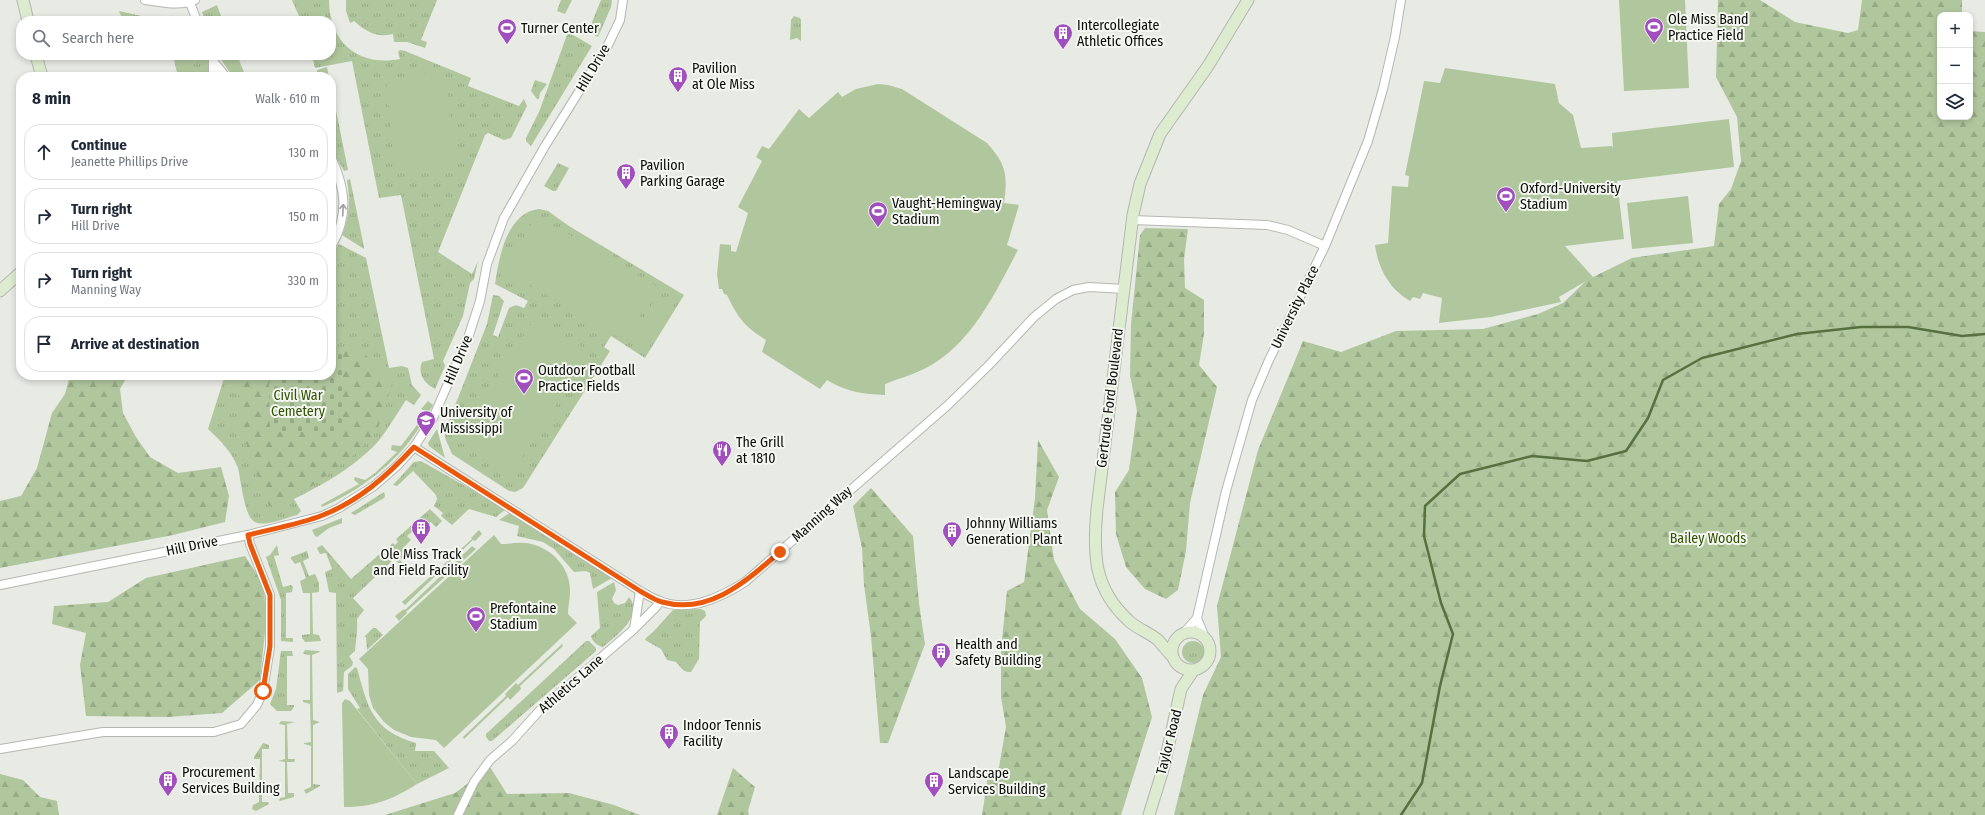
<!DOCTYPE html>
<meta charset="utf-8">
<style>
:root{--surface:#fff;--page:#f6f6f7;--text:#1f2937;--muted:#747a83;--line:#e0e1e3}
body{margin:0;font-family:"Fira Sans Condensed",sans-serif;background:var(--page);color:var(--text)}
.controls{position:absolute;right:12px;top:12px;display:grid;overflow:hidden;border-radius:8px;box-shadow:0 2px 6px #0003}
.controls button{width:36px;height:36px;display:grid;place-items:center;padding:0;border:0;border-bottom:1px solid var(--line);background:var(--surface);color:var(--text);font:20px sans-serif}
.stop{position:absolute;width:12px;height:12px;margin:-9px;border:3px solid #ea580c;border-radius:50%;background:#fff}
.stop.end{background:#ea580c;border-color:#fff;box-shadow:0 1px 4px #0008}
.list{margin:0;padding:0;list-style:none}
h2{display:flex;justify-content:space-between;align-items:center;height:52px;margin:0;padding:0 16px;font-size:17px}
h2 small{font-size:13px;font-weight:400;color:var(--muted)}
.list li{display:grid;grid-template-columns:26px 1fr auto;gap:12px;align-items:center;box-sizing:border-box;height:56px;margin:0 8px 8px;padding:0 8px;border:1px solid var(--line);border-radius:16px}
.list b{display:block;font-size:15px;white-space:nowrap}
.list p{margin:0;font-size:13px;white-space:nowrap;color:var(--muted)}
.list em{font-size:13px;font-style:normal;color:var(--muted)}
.icon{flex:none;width:22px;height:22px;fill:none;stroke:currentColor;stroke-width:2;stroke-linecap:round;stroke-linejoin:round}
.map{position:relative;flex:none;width:1985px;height:815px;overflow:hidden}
.search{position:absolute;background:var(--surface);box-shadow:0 2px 6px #0003;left:16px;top:16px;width:320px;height:44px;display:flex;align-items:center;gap:10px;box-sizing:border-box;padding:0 14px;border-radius:16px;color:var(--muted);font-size:15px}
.panel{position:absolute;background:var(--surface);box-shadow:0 2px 6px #0003;left:16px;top:72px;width:320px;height:308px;border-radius:16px}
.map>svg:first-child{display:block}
.grass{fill:url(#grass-tufts)}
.forest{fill:url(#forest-firs)}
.cemetery{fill:url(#cemetery-stones)}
.park{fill:#b0c79d}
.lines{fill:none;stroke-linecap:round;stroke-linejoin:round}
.stream{stroke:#577040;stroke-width:2.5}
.street-casing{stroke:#b4b7b1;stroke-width:10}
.secondary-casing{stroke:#b4b7b1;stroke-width:13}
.street{stroke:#fff;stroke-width:8}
.secondary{stroke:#ddeccf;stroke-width:11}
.oneway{stroke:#9d9e9d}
.route{stroke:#ea580c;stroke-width:5}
.labels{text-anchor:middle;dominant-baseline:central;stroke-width:4;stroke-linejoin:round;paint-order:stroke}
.poi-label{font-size:14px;fill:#0b0c0a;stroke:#f4f8f1;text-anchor:start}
.street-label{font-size:14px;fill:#0b0c0a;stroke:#f4f8f1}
.park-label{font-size:14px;fill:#315103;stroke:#f4f8f1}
</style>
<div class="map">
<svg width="1985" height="815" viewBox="0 0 1985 815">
<defs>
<pattern id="grass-tufts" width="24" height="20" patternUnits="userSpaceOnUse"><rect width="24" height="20" fill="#b0c79d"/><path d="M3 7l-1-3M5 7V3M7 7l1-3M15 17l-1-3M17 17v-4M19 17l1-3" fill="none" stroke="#96aa86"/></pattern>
<pattern id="forest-firs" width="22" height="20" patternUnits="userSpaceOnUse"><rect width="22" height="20" fill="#b0c79d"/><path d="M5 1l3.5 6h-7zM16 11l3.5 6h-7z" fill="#96aa86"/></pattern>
<pattern id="cemetery-stones" width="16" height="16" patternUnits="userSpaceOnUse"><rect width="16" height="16" fill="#b0c79d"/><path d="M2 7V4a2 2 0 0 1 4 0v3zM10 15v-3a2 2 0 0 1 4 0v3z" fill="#96aa86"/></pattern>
</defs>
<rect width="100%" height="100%" fill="#e7ebe4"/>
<g class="grass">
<path d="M 292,0 L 329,0 C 329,42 358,67 400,59 L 398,52 L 400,50 L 405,51 L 471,78 L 468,86 L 519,106 L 524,99 L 527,106 L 511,138 L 504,140 L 488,133 L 485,135 L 438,252 L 472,274 L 478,261 L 474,279 L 470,283 L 463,316 L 443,361 L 445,366 L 435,389 C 425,384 417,374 422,362 L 434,359 L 401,195 L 379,198 L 352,61 L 315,68 L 312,55 L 331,55 L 331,21 L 301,21 Z"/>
<path d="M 346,0 L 437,0 L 421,40 L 427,42 L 425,48 L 407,42 L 394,42 L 393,34 C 377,38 366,32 354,21 L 350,23 L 346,11 Z"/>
<polygon points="561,0 572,0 565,14 557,11"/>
<polygon points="601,0 612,0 611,7 598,37 582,28 581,24 590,27"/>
<polygon points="217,5 223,21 205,21 202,12"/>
<path d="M 119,11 C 139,15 177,27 194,14 L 197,21 L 127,21 L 123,20 Z"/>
<polygon points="794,16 800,18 801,20 801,41 797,38 790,40 791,20"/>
<polygon points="568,32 592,46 531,146 526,141 526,138 539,112"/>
<polygon points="173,55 211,55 213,61 211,77 178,77"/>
<polygon points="218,55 237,55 246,77 233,77"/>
<polygon points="327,67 329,77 313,77 313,74 317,73 317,70"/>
<polygon points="535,80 547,84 540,93 539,99 537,99 531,91"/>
<polygon points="331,86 348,170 344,171 331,148"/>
<polygon points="558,163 569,168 556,191 553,191 544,186"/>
<path d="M 350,179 L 364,247 L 364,249 L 342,235 C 350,216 350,200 347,180 Z"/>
<path d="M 539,209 L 548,211 L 569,226 L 684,295 L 645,358 L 611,336 L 604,347 L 610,351 L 523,488 L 515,492 L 509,491 L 452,454 L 445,438 L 445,431 L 487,324 L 493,295 L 499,296 L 504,301 L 493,335 L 498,337 L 509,308 L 516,305 L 524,308 L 528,301 L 495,284 C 499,258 506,213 539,209 Z"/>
<path d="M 339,244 L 366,258 L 389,368 L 402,366 L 408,368 L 412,385 L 421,395 L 414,405 L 406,400 C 396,415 386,433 374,446 C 351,469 322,485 294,499 L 301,511 L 297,515 C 285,518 266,527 255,522 C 244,517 241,480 238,468 C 232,452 220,440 208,429 L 225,375 L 331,375 L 331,256 Z"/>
<path d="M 428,401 L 433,405 C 424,420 415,436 404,448 C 382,473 353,494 322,507 L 321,505 L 359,484 L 354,480 L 355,477 L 365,480 L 375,473 L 397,452 L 391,450 L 392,445 L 401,446 L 420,421 L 425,411 L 421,409 Z"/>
<polygon points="437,429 445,458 429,446 428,443"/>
<polygon points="421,461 506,509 496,517 469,509 452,525 441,516 443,513 434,506 437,499 436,495 413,471 397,486 393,485 414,462"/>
<polygon points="384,492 385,496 384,498 355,515 351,513"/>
<polygon points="430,509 442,521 436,527 431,522 416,536 412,532 407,536 411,540 403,548 407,553 400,560 406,567 404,569 385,550 393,543 395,545 398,542 396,539"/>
<polygon points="511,512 612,578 593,589 590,573 586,571 574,572 554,549 543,542 517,536 519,526 499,520"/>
<polygon points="342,518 342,523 329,528 317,537 315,536 312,530"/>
<polygon points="277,545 279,555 274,556 283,587 291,585 293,587 292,592 286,593 286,638 293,638 293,642 281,641 281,600 266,557 270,555"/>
<path d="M 322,545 L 351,579 L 382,552 L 392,561 L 353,598 L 364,610 L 357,619 C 358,629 356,640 355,651 L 349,656 L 353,662 L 352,666 L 344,672 L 343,691 L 337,693 L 336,593 L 329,592 L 325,572 L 332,569 L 326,553 L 320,554 L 317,548 Z"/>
<polygon points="307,551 309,558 303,561 309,576 315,574 319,583 319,592 312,593 313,634 319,635 321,641 305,642 302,638 302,635 310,634 310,593 303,593 300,581 306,578 300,562 295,564 291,559 291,557"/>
<path d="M 614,582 L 616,590 L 612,599 L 614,603 L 618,605 L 625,603 L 629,597 C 645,615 615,637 603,647 C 597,646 592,641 591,636 L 600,628 L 597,592 Z"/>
<path d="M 701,609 L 705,611 L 706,616 L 700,622 L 699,659 L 691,672 C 683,673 681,667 676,662 L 667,660 L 661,649 L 645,640 L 646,638 L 654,631 L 673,610 Z"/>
<polygon points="373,628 376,628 383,635 367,650 366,637 364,637"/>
<circle cx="1193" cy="652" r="11"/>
<polygon points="586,641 589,641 596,648 596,651 492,741 489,741 486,737 486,734"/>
<polygon points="305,650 319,651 320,652 312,655 313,720 320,722 313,725 313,784 320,785 320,786 306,794 304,790 311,787 311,746 304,744 304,743 311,742 310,704 303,702 303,700 310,700 310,655 304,654 303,653"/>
<polygon points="281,651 292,651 293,656 287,656 287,705 294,705 294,707 291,711 277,711 270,704 276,689"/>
<path d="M 355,667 L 357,668 C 368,708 372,730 416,743 L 415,751 L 434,751 L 449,768 L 417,784 L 357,709 L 360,708 L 348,689 L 348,674 Z"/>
<polygon points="281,721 295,722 287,724 288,759 295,759 295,760 294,762 287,762 288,793 294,793 294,797 280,801 279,800 280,798 285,797 285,762 278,761 285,759 285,725 279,724"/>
<polygon points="263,743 269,745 269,749 262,749 262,802 268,802 269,804 256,811 252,809 253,805 259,802 260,759 254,759 254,757"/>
</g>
<g class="forest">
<polygon points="1718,0 1760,0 1795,22 1848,33 1858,30 1862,0 1962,0 1962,15 1940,15 1940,117 1970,117 1970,31 1985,32 1985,815 1174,815 1203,695 1221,657 1217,606 1258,450 1303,341 1341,352 1396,331 1483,329 1538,314 1563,303 1587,280 1632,258 1714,246 1719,204 1731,189 1741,161 1737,117 1716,77"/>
<polygon points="1145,228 1188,229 1184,259 1185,288 1204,300 1204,334 1199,365 1217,387 1190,503 1186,551 1178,590 1166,599 1145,589 1126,567 1116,534 1115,492 1129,470 1137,411 1130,375 1131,324 1140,235"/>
<polygon points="342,348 365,354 392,384 377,431 355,454 305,491 269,506 240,427 237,375 269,375 270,432 343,431"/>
<polygon points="70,375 128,375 120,389 123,413 136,437 150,457 178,473 221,467 229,496 225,522 173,535 0,568 0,501 21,496 37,468 52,413 65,394"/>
<polygon points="1038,440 1059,477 1047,510 1054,560 1080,609 1115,639 1142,678 1152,717 1121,815 982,815 988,776 999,767 1006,727 1001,697 1001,649 1007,591 1024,582 1035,498"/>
<polygon points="871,488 913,536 919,603 925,644 888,743 880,743 871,636 864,585 862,548 853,506"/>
<polygon points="245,556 264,585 266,622 260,680 222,713 168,717 86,716 80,665 86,633 52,624 54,606 108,602 146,578"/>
<polygon points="490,767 507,794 569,793 614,805 640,815 385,815 455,793"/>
<polygon points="733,768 755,787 748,811 749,815 717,815"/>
<polygon points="0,774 23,780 40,797 57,801 59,815 0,815"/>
</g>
<polygon class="cemetery" points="331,348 342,348 343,431 270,432 269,375 331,375"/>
<g class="park">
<polygon points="1619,0 1685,0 1689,88 1624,91"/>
<path d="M 1445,68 L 1555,84 L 1559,103 L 1573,115 L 1581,148 L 1612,146 L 1613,149 L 1612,133 L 1729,119 L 1734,167 L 1617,181 L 1624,239 L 1565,246 L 1593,277 L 1559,297 L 1561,302 L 1491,317 L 1439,323 L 1442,298 L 1423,293 L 1420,299 L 1413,297 L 1410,301 C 1389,289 1378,268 1375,245 L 1388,243 L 1392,186 L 1408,187 L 1409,176 L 1405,175 L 1424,81 L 1440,83 Z"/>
<polygon points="444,71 456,166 395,173 386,79"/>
<path d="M 878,84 L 888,85 L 902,89 L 987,143 C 1006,164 1008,175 1004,203 L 1019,205 L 1007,245 L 1018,250 C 996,291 974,339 933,364 C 919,373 900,378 885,384 L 885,395 C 862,394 847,392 827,380 L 820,389 L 762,352 L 766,340 C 744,326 738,318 727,295 L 724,294 L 722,289 L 719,289 L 717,274 L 720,244 L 731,245 L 731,251 L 736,252 L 748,213 L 738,207 L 762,161 L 756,157 L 762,146 L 769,149 L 799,109 L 809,118 L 838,92 L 842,97 L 856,89 Z"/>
<polygon points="1688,196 1693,243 1632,249 1627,203"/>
<polygon points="537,216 658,287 624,341 503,269"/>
<polygon points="655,300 671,310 647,350 630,340"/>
<polygon points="535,318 590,352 512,473 458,438"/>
<polygon points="479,530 482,534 475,541 473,540 405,605 402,602 472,539 471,538"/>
<path d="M 494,535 L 501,544 C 509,544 518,542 526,543 C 550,546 571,567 570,592 C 570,599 568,606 568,614 L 577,623 L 444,748 L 436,740 L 411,737 L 394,730 L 384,722 L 373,708 L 369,695 L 368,669 L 359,659 Z"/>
<polygon points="472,546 476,549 406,612 407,613 399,621 395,616 404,609 405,610"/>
<polygon points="562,644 563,646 520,686 521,689 510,700 508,697 464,739 463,737 506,696 505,694 516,683 518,685"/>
<path d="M 345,699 L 350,701 L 417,784 C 392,800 373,807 344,807 L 342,703 Z"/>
</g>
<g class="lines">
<polyline class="stream" points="1401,815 1422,783 1440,686 1453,634 1441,603 1424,536 1425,506 1460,474 1532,456 1587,461 1626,451 1648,418 1663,380 1702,358 1797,334 1861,327 1908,327 1962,336 1985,334"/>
<g class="street-casing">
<g id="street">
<path d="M 145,0 C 161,2 180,7 195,0"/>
<polyline points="189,0 197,21"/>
<polyline points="213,77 213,61 226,77"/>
<path d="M 331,157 C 346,189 349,216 331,247"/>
<polyline points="1132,220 1267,225 1288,230 1325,246"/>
<path d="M 414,447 L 640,591 C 646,594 653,599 660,601 C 689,613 721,597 745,582 L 948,405 L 989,365 L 1034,317 L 1056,299 L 1073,290 L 1089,287 L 1124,289"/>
<polyline points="0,585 248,535 322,516 339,508 374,486 398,465 414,447 433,418 450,379 468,338 480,301 487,264 504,218 545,146 608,45 620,20 623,0"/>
<polyline points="1197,618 1205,638"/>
<polyline points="634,629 640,591"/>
<polyline points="1183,634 1197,618 1226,491 1252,400 1269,360 1325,246 1368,141 1383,89 1395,37 1401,0"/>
<polyline points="0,749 103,732 214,732 241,724 257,705 263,691 270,647 270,595 250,544 248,535"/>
<polyline points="458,815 474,782 490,760 512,741 540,710 633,630 656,607 660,601"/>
</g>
</g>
<g class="secondary-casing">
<g id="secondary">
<polyline points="23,0 28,21"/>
<polyline points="36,55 42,77"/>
<polyline points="0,291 21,272"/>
<circle cx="1191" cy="651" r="19"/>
<path d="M 1171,655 C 1167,651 1163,646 1159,641 C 1151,633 1137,629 1129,621 C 1093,588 1093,554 1097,509 L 1133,215 L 1140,184 L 1160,134 L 1208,66 L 1248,0"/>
<polyline points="1149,815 1164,766 1181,689 1193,671"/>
</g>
</g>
<use href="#street" class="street"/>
<use href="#secondary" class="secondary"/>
</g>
<defs><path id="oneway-shaft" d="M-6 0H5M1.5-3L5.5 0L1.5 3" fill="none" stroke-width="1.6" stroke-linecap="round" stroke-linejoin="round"/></defs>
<use class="oneway" href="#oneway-shaft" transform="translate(343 210) rotate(-87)"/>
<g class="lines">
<path class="route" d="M 263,691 L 270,646 L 270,595 L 250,544 L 248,535 C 272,529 301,524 323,515 C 359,501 388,475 414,447 L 640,591 C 647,595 654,600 662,602 C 710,615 746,581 780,552"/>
</g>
<defs>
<g id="stadium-pin" transform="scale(1)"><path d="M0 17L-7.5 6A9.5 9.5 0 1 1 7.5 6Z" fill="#a14fbe" stroke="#f4f8f1"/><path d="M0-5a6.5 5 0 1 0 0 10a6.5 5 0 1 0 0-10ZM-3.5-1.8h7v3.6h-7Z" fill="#fff"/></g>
<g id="building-pin" transform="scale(1)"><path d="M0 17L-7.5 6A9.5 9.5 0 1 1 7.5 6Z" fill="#a14fbe" stroke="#f4f8f1"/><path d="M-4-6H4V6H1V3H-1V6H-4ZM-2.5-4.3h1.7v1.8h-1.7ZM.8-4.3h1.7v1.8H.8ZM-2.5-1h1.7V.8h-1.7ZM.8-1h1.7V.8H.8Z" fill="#fff"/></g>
<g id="university-pin" transform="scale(1)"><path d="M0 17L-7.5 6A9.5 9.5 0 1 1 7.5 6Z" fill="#a14fbe" stroke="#f4f8f1"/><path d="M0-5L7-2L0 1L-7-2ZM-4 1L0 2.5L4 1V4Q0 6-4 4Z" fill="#fff"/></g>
<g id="restaurant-pin" transform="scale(1)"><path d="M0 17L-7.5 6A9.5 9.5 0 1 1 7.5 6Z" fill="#a14fbe" stroke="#f4f8f1"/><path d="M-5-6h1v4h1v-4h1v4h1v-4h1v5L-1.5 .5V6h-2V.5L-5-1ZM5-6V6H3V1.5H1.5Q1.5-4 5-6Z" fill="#fff"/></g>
</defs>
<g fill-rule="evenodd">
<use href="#stadium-pin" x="1654" y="27"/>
<use href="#stadium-pin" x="507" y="28"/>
<use href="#building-pin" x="1063" y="33"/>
<use href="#building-pin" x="678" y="76"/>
<use href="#building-pin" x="626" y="173"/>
<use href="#stadium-pin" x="1506" y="196"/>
<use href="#stadium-pin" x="878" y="211"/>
<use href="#stadium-pin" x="524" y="378"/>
<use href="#university-pin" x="426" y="420"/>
<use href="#restaurant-pin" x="722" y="450"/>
<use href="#building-pin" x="421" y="528"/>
<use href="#building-pin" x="952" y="531"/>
<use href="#stadium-pin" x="476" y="616"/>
<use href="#building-pin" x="941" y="652"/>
<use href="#building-pin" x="669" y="733"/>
<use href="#building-pin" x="168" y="780"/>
<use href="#building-pin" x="934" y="781"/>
</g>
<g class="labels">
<g class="poi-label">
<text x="1668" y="19">Ole Miss Band<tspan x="1668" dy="16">Practice Field</tspan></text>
<text x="1077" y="25">Intercollegiate<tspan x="1077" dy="16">Athletic Offices</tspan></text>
<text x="521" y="28">Turner Center</text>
<text x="692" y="68">Pavilion<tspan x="692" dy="16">at Ole Miss</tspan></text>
<text x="640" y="165">Pavilion<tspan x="640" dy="16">Parking Garage</tspan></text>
<text x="1520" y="188">Oxford-University<tspan x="1520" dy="16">Stadium</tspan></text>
<text x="892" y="203">Vaught-Hemingway<tspan x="892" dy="16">Stadium</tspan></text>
<text x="538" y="370">Outdoor Football<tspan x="538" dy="16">Practice Fields</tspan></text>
<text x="440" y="412">University of<tspan x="440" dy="16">Mississippi</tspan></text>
<text x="736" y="442">The Grill<tspan x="736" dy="16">at 1810</tspan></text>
<text x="966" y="523">Johnny Williams<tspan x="966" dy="16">Generation Plant</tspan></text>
<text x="421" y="554" text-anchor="middle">Ole Miss Track<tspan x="421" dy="16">and Field Facility</tspan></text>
<text x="490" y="608">Prefontaine<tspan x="490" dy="16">Stadium</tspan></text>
<text x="955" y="644">Health and<tspan x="955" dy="16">Safety Building</tspan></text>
<text x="683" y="725">Indoor Tennis<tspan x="683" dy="16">Facility</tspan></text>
<text x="182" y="772">Procurement<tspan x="182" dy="16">Services Building</tspan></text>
<text x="948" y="773">Landscape<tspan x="948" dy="16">Services Building</tspan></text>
</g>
<g class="street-label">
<text transform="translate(593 68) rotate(-59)">Hill Drive</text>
<text transform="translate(1295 307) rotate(-64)">University Place</text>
<text transform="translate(458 360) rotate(-67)">Hill Drive</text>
<text transform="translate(1110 398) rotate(-83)">Gertrude Ford Boulevard</text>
<text transform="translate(822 514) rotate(-42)">Manning Way</text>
<text transform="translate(192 546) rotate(-12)">Hill Drive</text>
<text transform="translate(571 684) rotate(-41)">Athletics Lane</text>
<text transform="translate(1169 742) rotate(-76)">Taylor Road</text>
</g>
<g class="park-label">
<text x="298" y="395">Civil War<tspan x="298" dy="16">Cemetery</tspan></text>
<text x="1708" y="538">Bailey Woods</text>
</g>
</g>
</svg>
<div class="controls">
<button>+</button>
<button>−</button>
<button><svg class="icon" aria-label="layers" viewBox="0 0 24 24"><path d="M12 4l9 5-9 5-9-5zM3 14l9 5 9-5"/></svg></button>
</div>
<div class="stop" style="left:263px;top:691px"></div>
<div class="stop end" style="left:780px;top:552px"></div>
<div class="search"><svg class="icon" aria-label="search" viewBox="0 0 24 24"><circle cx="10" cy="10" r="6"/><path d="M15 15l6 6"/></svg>Search here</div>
<section class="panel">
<h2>8 min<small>Walk · 610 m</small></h2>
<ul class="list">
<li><svg class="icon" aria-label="ahead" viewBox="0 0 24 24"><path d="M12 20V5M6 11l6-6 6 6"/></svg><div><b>Continue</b><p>Jeanette Phillips Drive</p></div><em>130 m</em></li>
<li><svg class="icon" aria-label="right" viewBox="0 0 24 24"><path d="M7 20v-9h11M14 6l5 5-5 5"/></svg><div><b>Turn right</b><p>Hill Drive</p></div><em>150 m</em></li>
<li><svg class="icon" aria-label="right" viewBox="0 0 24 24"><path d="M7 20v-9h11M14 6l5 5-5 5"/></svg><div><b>Turn right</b><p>Manning Way</p></div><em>330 m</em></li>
<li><svg class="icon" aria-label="arrive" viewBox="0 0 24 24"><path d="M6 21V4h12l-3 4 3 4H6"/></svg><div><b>Arrive at destination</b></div></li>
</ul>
</section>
</div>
